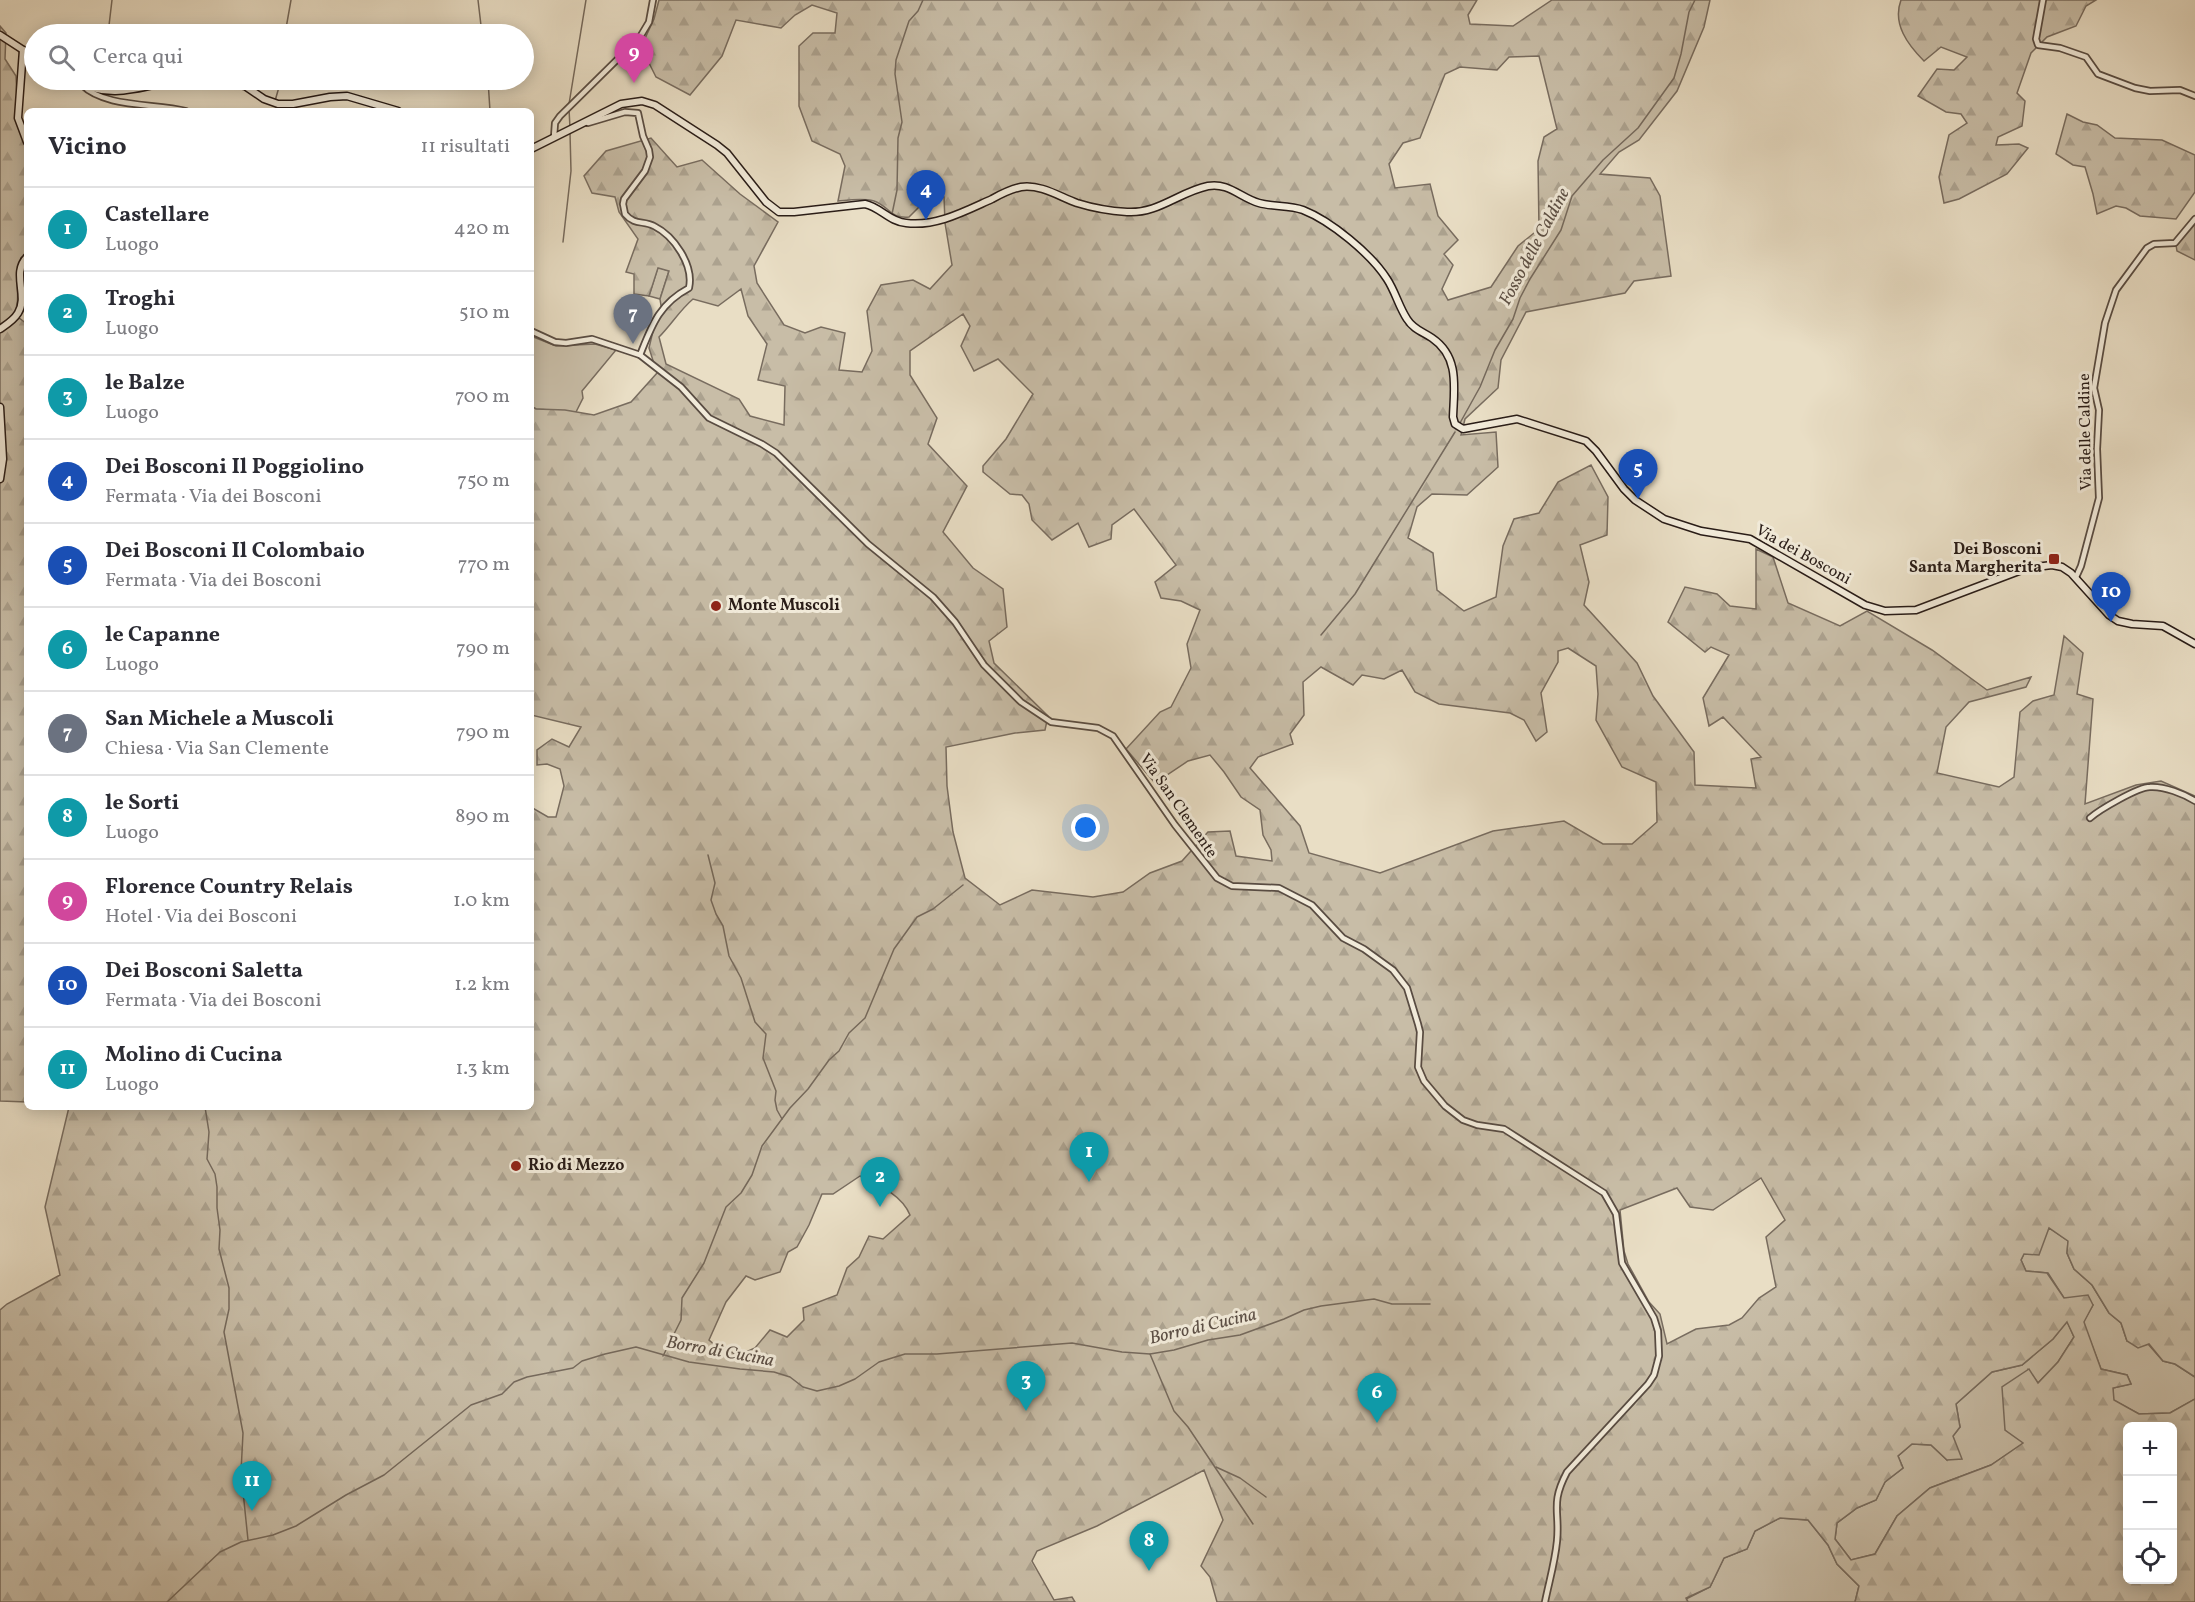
<!DOCTYPE html>
<html lang="it">
<meta charset="utf-8">
<style>
:root{--surface:#fff;--page:#f2f2f3;--text:#2b2b33;--muted:#7c7c81;--line:#e1e1e2;--accent:#7c3aed}
body{margin:0;font-family:Vollkorn,serif;background:var(--page);color:var(--text)}
.controls{position:absolute;right:18px;bottom:18px;display:grid;overflow:hidden;border-radius:9px;box-shadow:0 3px 15px #0003}
.controls button{width:54px;height:54px;display:grid;place-items:center;padding:0;border:0;border-bottom:2px solid var(--line);background:var(--surface);color:var(--text);font:30px sans-serif}
.you{position:absolute;left:1086px;top:828px;width:21px;height:21px;margin:-15px;border:4px solid #fff;border-radius:50%;background:#1a73e8;box-shadow:0 0 0 9px #1a73e833}
.badge{display:grid;place-items:center;width:39px;height:39px;border-radius:50%;background:var(--accent);color:#fff;font-size:20px;font-weight:700}
.pin{position:absolute;translate:-50% -50px;filter:drop-shadow(0 2px 3px #0008)}
.pin::after{content:'';position:absolute;top:32px;width:21px;height:18px;background:inherit;clip-path:polygon(0 0,100% 0,50% 100%)}
.list{margin:0;padding:0;list-style:none}
h2{display:flex;justify-content:space-between;align-items:center;height:78px;margin:0;padding:0 24px;font-size:26px}
h2 small{font-size:20px;font-weight:400;color:var(--muted)}
.list li{display:grid;grid-template-columns:39px 1fr auto;gap:18px;align-items:center;box-sizing:border-box;height:84px;padding:0 24px;border-top:2px solid var(--line)}
.list b{display:block;font-size:22px;white-space:nowrap}
.list p{margin:0;font-size:20px;white-space:nowrap;color:var(--muted)}
.list em{font-size:20px;font-style:normal;color:var(--muted)}
.icon{flex:none;width:33px;height:33px;fill:none;stroke:currentColor;stroke-width:2;stroke-linecap:round;stroke-linejoin:round}
.map{position:relative;flex:none;width:2195px;height:1602px;overflow:hidden}
.search{position:absolute;background:var(--surface);box-shadow:0 3px 15px #0003;left:24px;top:24px;width:510px;height:66px;display:flex;align-items:center;gap:15px;box-sizing:border-box;padding:0 21px;border-radius:33px;color:var(--muted);font-size:22px}
.panel{position:absolute;background:var(--surface);box-shadow:0 3px 15px #0003;left:24px;top:108px;width:510px;height:1002px;border-radius:9px}
.map>svg:first-child{display:block}
.green{fill:#c8bda7;stroke:#786c5f;stroke-width:1.5}
.forest{fill:url(#forest-firs);stroke:#786c5f;stroke-width:1.5;fill-rule:evenodd}
.lines{fill:none;stroke-linecap:round;stroke-linejoin:round}
.stream{stroke:#75695c;stroke-width:1.5}
.street-casing{stroke:#594c42;stroke-width:8}
.secondary-casing{stroke:#291c17;stroke-width:9}
.street{stroke:#f1ead9;stroke-width:4.5}
.secondary{stroke:#f1ead9;stroke-width:6}
.poi-dot{fill:#8f2418;stroke:#f1ead9;stroke-width:2}
.labels{text-anchor:middle;dominant-baseline:central;stroke-width:6;stroke-linejoin:round;paint-order:stroke}
.street-label{font-size:16px;fill:#291c17;stroke:#f1ead9}
.poi-label{font-size:16px;font-weight:bold;fill:#291c17;stroke:#f1ead9;text-anchor:start}
.water-label{font-size:18px;font-style:italic;fill:#5c4f45;stroke:#f1ead9}
</style>
<div class="map">
<svg width="2195" height="1602" viewBox="0 0 2195 1602">
<defs>
<pattern id="forest-firs" width="22" height="20" patternUnits="userSpaceOnUse" patternTransform="scale(1.5)"><rect width="22" height="20" fill="#c8bda7"/><path d="M5 1l3.5 6h-7zM16 11l3.5 6h-7z" fill="#aca28f"/></pattern>
</defs>
<rect width="100%" height="100%" fill="#e9dec5"/>
<filter id="stains"><feTurbulence type="fractalNoise" baseFrequency=".00333" numOctaves="4"/><feColorMatrix values="0 0 0 0 .2 0 0 0 0 .09 0 0 0 0 .02 0 0 0 .5 -.17"/></filter>
<radialGradient id="worn" r=".72"><stop offset=".6" stop-color="#630" stop-opacity="0"/><stop offset="1" stop-color="#630" stop-opacity=".3"/></radialGradient>
<g class="green">
<polygon points="658,267 669,271 660,299 649,296"/>
<polygon points="531,336 556,346 595,344 616,350 582,391 583,398 576,412 536,409 531,406"/>
<polygon points="2049,1228 2068,1241 2067,1253 2074,1269 2092,1285 2109,1313 2121,1323 2127,1341 2148,1344 2163,1361 2175,1364 2195,1377 2195,1399 2170,1413 2139,1414 2113,1400 2113,1388 2131,1384 2127,1375 2101,1369 2083,1322 2093,1305 2064,1298 2048,1273 2026,1271 2021,1260 2024,1254"/>
<polygon points="2067,1321 2074,1337 2058,1362 2038,1383 2028,1370 2024,1443 1991,1465 1930,1488 1897,1516 1875,1554 1851,1560 1835,1539 1837,1523 1857,1508 1876,1500 1885,1482 1903,1468 1898,1456 1912,1444 1931,1445 1947,1460 1953,1436 1960,1427 1956,1404 1992,1372 2022,1365 2053,1339"/>
<polygon points="1780,1518 1808,1520 1828,1545 1837,1564 1859,1586 1855,1602 1688,1602 1686,1599 1710,1587 1724,1558 1747,1549 1755,1531"/>
</g>
<g class="forest">
<path d="M 659,0 L 1477,0 L 1468,15 L 1470,24 L 1513,26 L 1552,0 L 1710,0 L 1704,27 L 1677,91 L 1639,140 L 1619,152 L 1600,174 L 1650,178 L 1660,196 L 1671,276 L 1634,281 L 1625,293 L 1526,312 L 1501,360 L 1498,388 L 1465,419 L 1461,435 L 1496,432 L 1498,467 L 1467,495 L 1432,494 L 1417,507 L 1408,538 L 1433,553 L 1437,590 L 1464,611 L 1496,597 L 1503,546 L 1514,519 L 1539,513 L 1558,482 L 1591,465 L 1608,497 L 1607,535 L 1580,545 L 1589,582 L 1584,605 L 1637,663 L 1653,696 L 1694,752 L 1695,785 L 1756,788 L 1751,759 L 1761,757 L 1723,717 L 1709,726 L 1703,698 L 1729,655 L 1711,647 L 1705,652 L 1668,622 L 1685,587 L 1717,594 L 1730,606 L 1756,609 L 1756,549 L 1773,557 L 1788,603 L 1840,626 L 1867,611 L 1932,650 L 1987,690 L 2031,677 L 2026,687 L 1969,702 L 1946,727 L 1937,773 L 1999,787 L 2014,777 L 2020,712 L 2033,701 L 2054,695 L 2064,636 L 2083,653 L 2077,694 L 2093,699 L 2085,804 L 2136,785 L 2161,781 L 2195,796 L 2195,1377 L 2175,1364 L 2163,1361 L 2149,1344 L 2138,1348 L 2127,1341 L 2121,1323 L 2109,1313 L 2092,1285 L 2074,1269 L 2067,1253 L 2068,1241 L 2049,1228 L 2039,1255 L 2024,1254 L 2021,1260 L 2026,1271 L 2047,1273 L 2064,1298 L 2088,1295 L 2093,1305 L 2084,1322 L 2101,1369 L 2127,1375 L 2131,1384 L 2113,1388 L 2114,1400 L 2139,1414 L 2170,1413 L 2195,1399 L 2195,1602 L 1855,1602 L 1859,1586 L 1837,1564 L 1828,1545 L 1808,1520 L 1780,1518 L 1755,1531 L 1747,1549 L 1724,1558 L 1710,1587 L 1686,1598 L 1688,1602 L 1217,1602 L 1210,1577 L 1201,1566 L 1223,1520 L 1204,1470 L 1097,1526 L 1037,1551 L 1032,1561 L 1054,1600 L 1072,1597 L 1075,1602 L 0,1602 L 0,1310 L 7,1304 L 60,1275 L 45,1207 L 69,1107 L 531,1107 L 531,807 L 548,817 L 556,817 L 564,786 L 560,769 L 547,764 L 537,765 L 537,750 L 552,739 L 569,747 L 581,727 L 531,715 L 531,406 L 536,409 L 565,410 L 594,415 L 631,402 L 657,373 L 649,348 L 653,331 L 662,312 L 660,299 L 669,271 L 658,268 L 649,296 L 634,294 L 634,274 L 626,272 L 638,239 L 619,212 L 615,197 L 592,193 L 584,176 L 606,151 L 651,138 L 677,167 L 702,160 L 740,194 L 778,222 L 754,266 L 757,283 L 784,325 L 805,333 L 821,327 L 845,333 L 839,370 L 862,372 L 872,351 L 867,311 L 881,285 L 913,280 L 930,289 L 952,265 L 945,223 L 944,197 L 927,199 L 909,217 C 890,219 889,206 874,201 C 862,198 850,200 838,201 L 845,166 L 840,154 L 812,141 L 799,106 L 799,46 L 813,33 L 835,33 L 837,13 L 812,5 L 795,15 L 781,28 L 736,20 L 722,56 L 690,95 L 656,77 L 641,47 L 654,19 ZM 1539,56 L 1557,129 L 1544,137 L 1538,161 L 1539,229 L 1518,246 L 1491,287 L 1448,300 L 1442,289 L 1453,265 L 1444,254 L 1458,240 L 1438,216 L 1430,184 L 1395,188 L 1389,164 L 1403,143 L 1420,138 L 1445,74 L 1460,67 L 1497,70 L 1509,57 ZM 741,289 L 748,316 L 767,344 L 758,380 L 785,386 L 784,425 L 750,416 L 739,399 L 666,364 L 659,337 C 671,325 680,310 693,299 L 718,306 ZM 963,314 L 970,326 L 961,346 L 974,371 L 998,359 L 1033,394 L 1006,439 L 983,466 L 983,472 L 1010,494 L 1022,495 L 1029,504 L 1032,520 L 1052,540 L 1078,523 L 1089,547 L 1111,539 L 1112,525 L 1134,509 L 1176,565 L 1155,582 L 1161,598 L 1181,601 L 1200,610 L 1187,644 L 1191,668 L 1171,707 L 1160,712 L 1126,749 L 1155,783 L 1188,761 L 1210,755 L 1224,772 L 1241,797 L 1260,810 L 1263,835 L 1271,850 L 1272,861 L 1236,856 L 1230,831 L 1208,832 L 1182,861 L 1150,873 L 1123,892 L 1093,897 L 1032,890 L 1000,905 L 965,878 L 953,832 L 947,786 L 946,747 L 1015,733 L 1045,730 L 1048,716 L 994,663 L 989,641 L 1007,627 L 1003,589 L 973,568 L 943,532 L 967,486 L 928,444 L 937,418 L 910,375 L 910,351 ZM 1568,648 L 1596,666 L 1598,694 L 1596,720 L 1622,767 L 1656,782 L 1657,822 L 1632,844 L 1603,844 L 1564,821 L 1493,831 L 1380,873 L 1309,853 L 1300,826 L 1250,768 L 1258,757 L 1293,744 L 1290,734 L 1304,715 L 1303,682 L 1321,667 L 1353,685 L 1362,675 L 1384,679 L 1402,670 L 1415,692 L 1439,704 L 1510,713 L 1524,720 L 1536,741 L 1547,732 L 1541,693 L 1558,662 L 1558,651 ZM 860,1176 C 879,1185 902,1195 910,1215 L 883,1239 L 869,1236 L 859,1257 L 847,1268 L 837,1295 L 803,1308 L 804,1320 L 787,1337 L 770,1330 L 755,1348 L 737,1356 L 725,1347 L 716,1346 L 709,1340 L 726,1302 L 746,1276 L 755,1280 L 780,1272 L 788,1252 L 797,1247 L 809,1225 L 822,1194 L 833,1194 ZM 1761,1178 L 1785,1220 L 1766,1237 L 1776,1287 L 1759,1298 L 1742,1318 L 1729,1325 L 1696,1329 L 1667,1344 L 1660,1314 L 1649,1302 L 1628,1264 L 1624,1251 L 1620,1210 L 1677,1188 L 1690,1207 L 1713,1210 ZM 2067,1322 L 2074,1337 L 2058,1362 L 2038,1383 L 2029,1369 L 2002,1387 L 2005,1430 L 2023,1443 L 1991,1465 L 1930,1488 L 1897,1516 L 1875,1554 L 1851,1560 L 1835,1539 L 1837,1523 L 1857,1508 L 1876,1500 L 1885,1482 L 1903,1468 L 1898,1456 L 1912,1444 L 1931,1445 L 1947,1460 L 1962,1459 L 1953,1436 L 1960,1427 L 1956,1404 L 1992,1372 L 2022,1365 L 2053,1339 ZM 2128,1426 L 2172,1426 L 2172,1580 L 2128,1580 Z"/>
<path d="M 1901,0 L 2096,0 L 2086,6 L 2076,26 L 2047,37 L 2031,53 L 2017,93 L 2025,101 L 2022,126 L 1998,137 L 1996,145 L 2019,144 L 2028,148 L 2007,174 L 1959,199 L 1944,203 L 1939,177 L 1949,135 L 1967,123 L 1961,114 L 1946,112 L 1918,96 L 1937,69 L 1954,70 L 1967,57 L 1941,47 L 1924,61 C 1908,45 1892,24 1901,0 Z"/>
<path d="M 0,26 L 6,33 L 5,59 L 16,76 L 18,122 L 27,145 L 27,254 C 8,270 24,294 14,314 L 27,324 L 27,1102 L 0,1101 Z"/>
<polygon points="2067,114 2083,122 2097,125 2115,138 2162,140 2195,155 2195,192 2176,219 2140,216 2126,208 2116,206 2097,214 2093,194 2085,167 2073,165 2056,154"/>
<polygon points="2195,223 2195,260 2177,251 2176,245"/>
</g>
<g class="lines">
<g class="stream">
<polyline points="478,0 482,34"/>
<polyline points="108,34 112,0"/>
<polyline points="285,34 291,0"/>
<polyline points="488,80 490,111"/>
<polyline points="102,86 103,80"/>
<polyline points="275,101 281,80"/>
<polyline points="569,104 586,0"/>
<polyline points="569,109 570,128"/>
<polyline points="892,214 897,190 898,138 902,122 895,74 896,60 909,21 918,11 923,0"/>
<polyline points="563,242 571,171 570,133"/>
<polyline points="1460,423 1480,387 1495,350 1513,319 1520,298 1530,279 1561,230 1572,196 1603,160 1638,128 1674,78 1681,54 1689,12 1695,0"/>
<polyline points="1321,635 1355,594 1455,432"/>
<polyline points="708,855 715,883 711,900 716,914 723,926 729,956 741,978 755,1022 766,1034 763,1058 776,1091 775,1100 777,1110 782,1119"/>
<polyline points="205,1107 209,1132 207,1159 215,1174 217,1187 217,1208 220,1230 219,1249 229,1288 229,1309 224,1332 243,1433 241,1472 248,1540"/>
<polyline points="1150,1354 1174,1411 1188,1427 1253,1524"/>
<polyline points="663,1356 681,1320 682,1298 704,1263 726,1207 741,1193 752,1175 762,1146 790,1108 808,1089 829,1060 839,1051 849,1033 865,1018 894,949 917,917 933,909 963,885"/>
<polyline points="1216,1467 1240,1478 1266,1497"/>
<polyline points="167,1602 220,1552 241,1542 273,1535 296,1526 346,1495 384,1475 471,1405 502,1394 514,1382 527,1377 573,1368 582,1361 605,1354 636,1347 689,1362 740,1369 774,1372 790,1377 803,1387 817,1391 839,1386 855,1379 879,1362 905,1354 937,1354 1072,1343 1122,1352 1150,1354 1174,1350 1208,1340 1240,1335 1284,1319 1304,1310 1321,1306 1374,1299 1392,1304 1430,1304"/>
</g>
<g class="street-casing">
<g id="street">
<polyline points="2043,0 2036,39 2038,45 2060,48 2086,57 2098,74 2135,88 2150,91 2180,90 2195,96"/>
<path d="M 82,85 C 105,108 155,103 186,111"/>
<path d="M 588,123 L 625,112 L 638,113 L 643,136 L 649,150 L 650,157 L 645,171 L 624,199 L 623,204 L 625,214 C 635,226 643,220 654,226 C 674,236 694,265 689,288 C 659,304 652,325 640,355"/>
<polyline points="554,137 555,123 560,116 640,37 649,22 653,0"/>
<polyline points="24,260 27,275"/>
<path d="M 531,331 L 555,342 L 566,343 L 592,339 L 640,355 L 681,387 L 709,418 L 762,444 L 776,453 L 868,544 L 933,597 L 955,622 L 984,665 L 1021,702 L 1051,722 L 1098,728 L 1113,736 L 1175,825 L 1217,878 L 1232,886 L 1279,888 L 1312,905 L 1343,938 L 1364,949 L 1393,970 L 1407,988 L 1418,1024 L 1420,1032 L 1418,1067 L 1424,1081 L 1445,1106 L 1463,1120 L 1477,1125 L 1504,1129 L 1604,1193 L 1616,1214 L 1622,1263 L 1654,1318 L 1658,1331 L 1659,1356 L 1654,1375 L 1648,1384 L 1567,1472 C 1550,1504 1560,1511 1557,1541 C 1555,1562 1549,1582 1545,1602"/>
<polyline points="2076,577 2081,566 2099,498 2097,449 2099,410 2094,388 2105,323 2116,290 2147,248 2154,244 2175,243 2195,219"/>
<path d="M 2090,818 C 2099,810 2138,787 2150,787 C 2164,786 2184,794 2195,801"/>
</g>
</g>
<g class="secondary-casing">
<g id="secondary">
<polyline points="0,35 34,57"/>
<polyline points="23,50 18,118 27,142"/>
<path d="M 72,80 C 110,100 137,88 176,80"/>
<polyline points="217,80 245,86 264,99 278,104 293,104 330,97 347,96 398,111"/>
<path d="M 531,149 L 621,104 L 642,101 L 655,105 L 717,145 L 727,153 L 766,202 L 779,212 L 794,212 L 865,204 C 880,207 890,222 906,223 C 936,227 965,211 992,199 C 1001,194 1011,189 1021,187 C 1041,184 1060,197 1077,203 C 1093,208 1111,211 1127,212 C 1158,214 1179,192 1208,186 C 1228,182 1241,198 1259,203 C 1273,207 1289,205 1303,210 C 1331,221 1371,254 1387,279 C 1395,291 1399,307 1407,319 C 1413,329 1423,332 1432,338 C 1460,357 1454,388 1453,417 L 1455,424 L 1463,429 L 1517,419 L 1586,441 L 1596,451 L 1624,489 L 1635,500 L 1664,519 L 1701,531 L 1750,539 L 1865,605 L 1885,611 L 1916,610 L 2027,568 L 2052,565 L 2062,567 L 2071,573 L 2109,615 L 2118,621 L 2132,624 L 2163,626 L 2195,644"/>
<path d="M 0,329 C 6,325 14,320 18,313 C 29,296 11,273 27,257"/>
<polyline points="0,407 3,459 0,479"/>
</g>
</g>
<use href="#street" class="street"/>
<use href="#secondary" class="secondary"/>
</g>
<g class="poi-dot">
<rect x="2048" y="553" width="12" height="12" rx="3"/>
<circle cx="716" cy="606" r="6"/>
<circle cx="516" cy="1166" r="6"/>
</g>
<g class="labels">
<g class="street-label">
<text transform="translate(2086 432) rotate(-91)">Via delle Caldine</text>
<text transform="translate(1803 555) rotate(29)">Via dei Bosconi</text>
<text transform="translate(1178 806) rotate(55)">Via San Clemente</text>
</g>
<g class="poi-label">
<text x="2042" y="550" text-anchor="end">Dei Bosconi<tspan x="2042" dy="18">Santa Margherita</tspan></text>
<text x="728" y="606">Monte Muscoli</text>
<text x="528" y="1166">Rio di Mezzo</text>
</g>
<g class="water-label">
<text transform="translate(1535 247) rotate(-62)">Fosso delle Caldine</text>
<text transform="translate(1203 1327) rotate(-13)">Borro di Cucina</text>
<text transform="translate(720 1352) rotate(10)">Borro di Cucina</text>
</g>
</g>
<rect width="100%" height="100%" filter="url(#stains)"/>
<rect width="100%" height="100%" fill="url(#worn)"/>
</svg>
<div class="controls">
<button>+</button>
<button>−</button>
<button><svg class="icon" aria-label="locate" viewBox="0 0 24 24"><circle cx="12" cy="12" r="6"/><path d="M12 2v4M12 18v4M2 12h4M18 12h4"/></svg></button>
</div>
<div class="you"></div>
<div class="pin badge" style="left:1089px;top:1182px;background:#0f9aa8">1</div>
<div class="pin badge" style="left:880px;top:1207px;background:#0f9aa8">2</div>
<div class="pin badge" style="left:1026px;top:1411px;background:#0f9aa8">3</div>
<div class="pin badge" style="left:926px;top:220px;background:#1a4fb4">4</div>
<div class="pin badge" style="left:1638px;top:499px;background:#1a4fb4">5</div>
<div class="pin badge" style="left:1377px;top:1423px;background:#0f9aa8">6</div>
<div class="pin badge" style="left:633px;top:344px;background:#6b7280">7</div>
<div class="pin badge" style="left:1149px;top:1571px;background:#0f9aa8">8</div>
<div class="pin badge" style="left:634px;top:83px;background:#d1479c">9</div>
<div class="pin badge" style="left:2111px;top:622px;background:#1a4fb4">10</div>
<div class="pin badge" style="left:252px;top:1511px;background:#0f9aa8">11</div>
<div class="search"><svg class="icon" aria-label="search" viewBox="0 0 24 24"><circle cx="10" cy="10" r="6"/><path d="M15 15l6 6"/></svg>Cerca qui</div>
<section class="panel">
<h2>Vicino<small>11 risultati</small></h2>
<ul class="list">
<li><span class="badge" style="background:#0f9aa8">1</span><div><b>Castellare</b><p>Luogo</p></div><em>420 m</em></li>
<li><span class="badge" style="background:#0f9aa8">2</span><div><b>Troghi</b><p>Luogo</p></div><em>510 m</em></li>
<li><span class="badge" style="background:#0f9aa8">3</span><div><b>le Balze</b><p>Luogo</p></div><em>700 m</em></li>
<li><span class="badge" style="background:#1a4fb4">4</span><div><b>Dei Bosconi Il Poggiolino</b><p>Fermata · Via dei Bosconi</p></div><em>750 m</em></li>
<li><span class="badge" style="background:#1a4fb4">5</span><div><b>Dei Bosconi Il Colombaio</b><p>Fermata · Via dei Bosconi</p></div><em>770 m</em></li>
<li><span class="badge" style="background:#0f9aa8">6</span><div><b>le Capanne</b><p>Luogo</p></div><em>790 m</em></li>
<li><span class="badge" style="background:#6b7280">7</span><div><b>San Michele a Muscoli</b><p>Chiesa · Via San Clemente</p></div><em>790 m</em></li>
<li><span class="badge" style="background:#0f9aa8">8</span><div><b>le Sorti</b><p>Luogo</p></div><em>890 m</em></li>
<li><span class="badge" style="background:#d1479c">9</span><div><b>Florence Country Relais</b><p>Hotel · Via dei Bosconi</p></div><em>1.0 km</em></li>
<li><span class="badge" style="background:#1a4fb4">10</span><div><b>Dei Bosconi Saletta</b><p>Fermata · Via dei Bosconi</p></div><em>1.2 km</em></li>
<li><span class="badge" style="background:#0f9aa8">11</span><div><b>Molino di Cucina</b><p>Luogo</p></div><em>1.3 km</em></li>
</ul>
</section>
</div>
